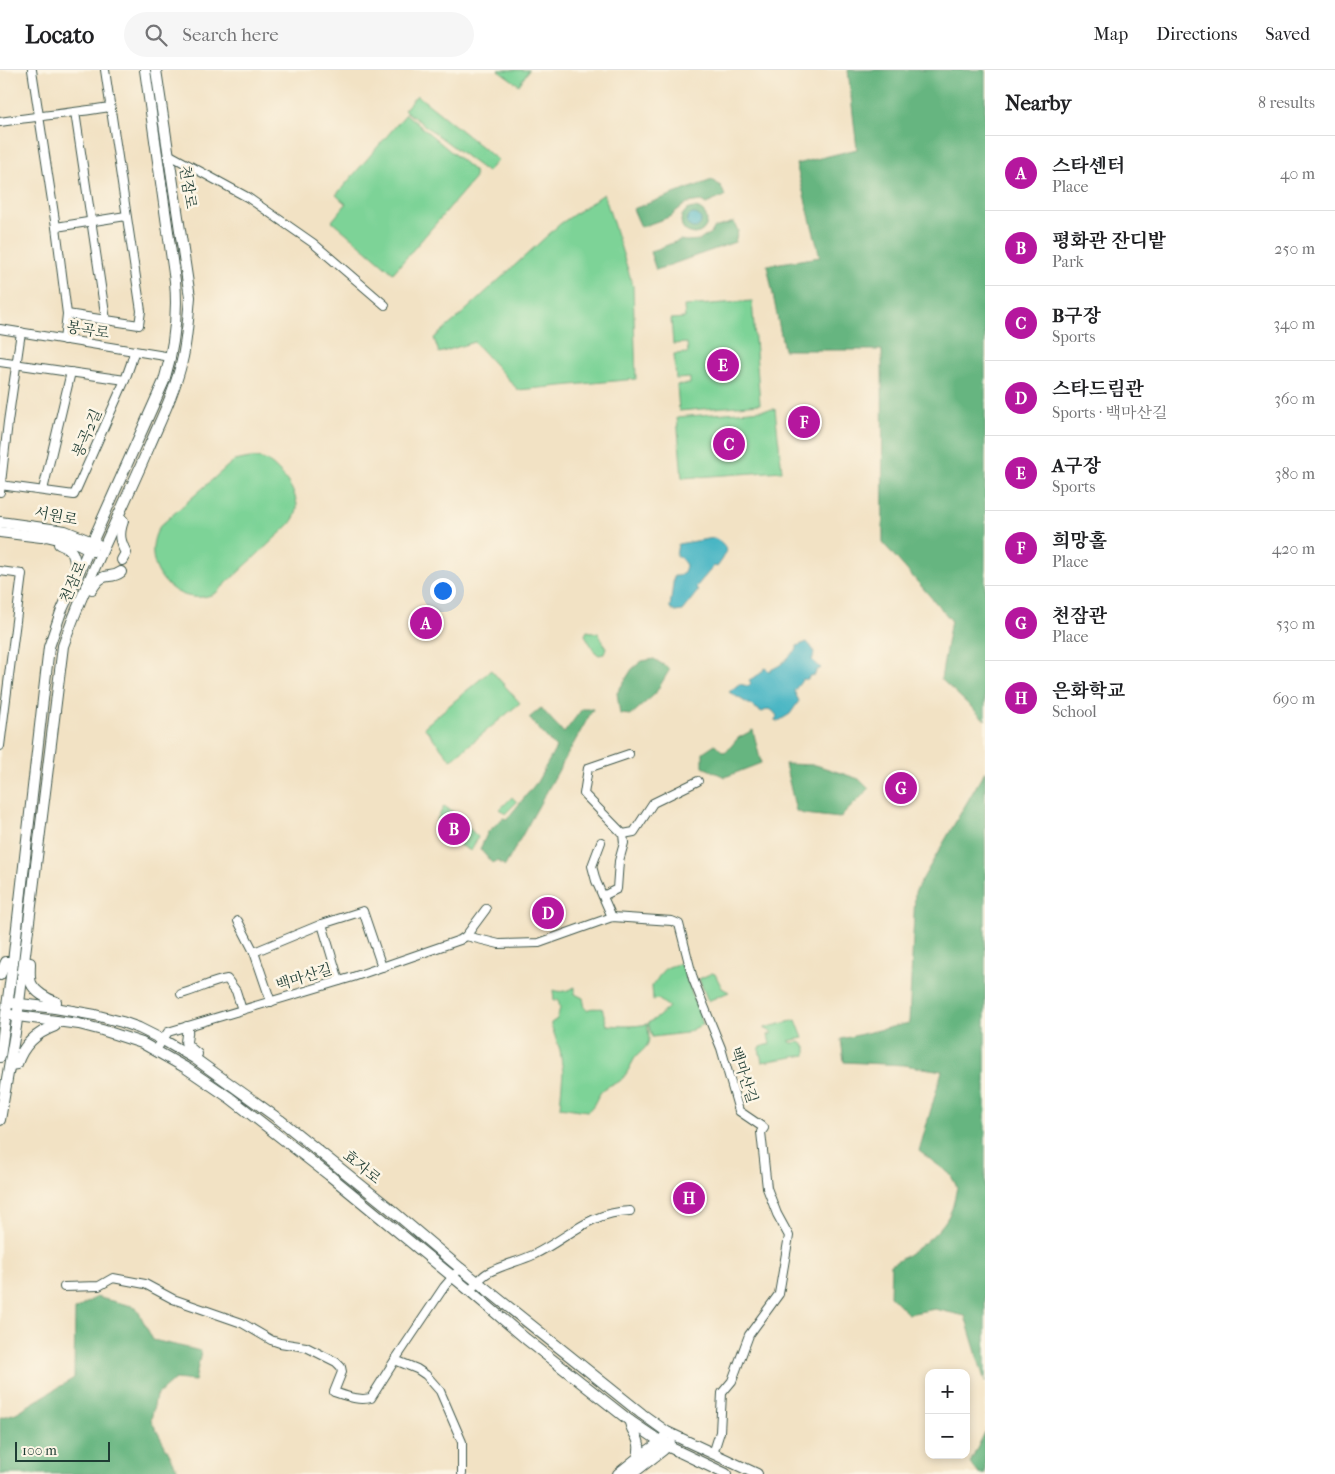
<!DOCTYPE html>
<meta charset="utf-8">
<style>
:root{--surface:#fff;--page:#f6f6f6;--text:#202124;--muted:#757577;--line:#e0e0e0;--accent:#b5179e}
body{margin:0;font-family:"IM FELL French Canon","Noto Serif KR",serif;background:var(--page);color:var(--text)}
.controls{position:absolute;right:15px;bottom:15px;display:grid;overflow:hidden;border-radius:10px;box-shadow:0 2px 8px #0003}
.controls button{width:45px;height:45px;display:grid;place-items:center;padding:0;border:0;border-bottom:1px solid var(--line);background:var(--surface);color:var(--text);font:25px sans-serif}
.scale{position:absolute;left:15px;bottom:12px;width:95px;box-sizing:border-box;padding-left:5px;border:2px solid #1f3d34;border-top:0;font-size:14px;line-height:18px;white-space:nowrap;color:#1f3d34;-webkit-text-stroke:4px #fcf5e5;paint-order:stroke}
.you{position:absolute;left:442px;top:520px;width:18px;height:18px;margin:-12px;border:4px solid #fff;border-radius:50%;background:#1a73e8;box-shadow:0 0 0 8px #1a73e833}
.badge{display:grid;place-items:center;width:32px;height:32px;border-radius:50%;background:var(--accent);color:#fff;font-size:16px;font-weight:700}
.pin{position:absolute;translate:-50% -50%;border:2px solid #fff;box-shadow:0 1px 5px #0006}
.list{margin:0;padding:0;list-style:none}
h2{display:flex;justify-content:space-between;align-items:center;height:65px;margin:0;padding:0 20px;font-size:21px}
h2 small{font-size:16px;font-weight:400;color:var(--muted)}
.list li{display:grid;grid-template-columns:32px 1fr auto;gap:15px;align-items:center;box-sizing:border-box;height:75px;padding:0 20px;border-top:1px solid var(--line)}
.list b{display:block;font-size:19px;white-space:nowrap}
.list p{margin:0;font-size:16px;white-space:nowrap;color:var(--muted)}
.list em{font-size:16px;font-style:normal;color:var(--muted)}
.icon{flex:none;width:28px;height:28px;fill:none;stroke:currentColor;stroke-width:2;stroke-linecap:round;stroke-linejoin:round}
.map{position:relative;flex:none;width:985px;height:1404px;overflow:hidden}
header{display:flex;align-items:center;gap:30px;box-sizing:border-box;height:70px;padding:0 25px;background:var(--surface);border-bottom:1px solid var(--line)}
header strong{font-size:24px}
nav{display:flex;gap:28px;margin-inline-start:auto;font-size:18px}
.search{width:350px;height:45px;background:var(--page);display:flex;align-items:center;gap:12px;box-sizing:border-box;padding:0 18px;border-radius:28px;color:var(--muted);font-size:19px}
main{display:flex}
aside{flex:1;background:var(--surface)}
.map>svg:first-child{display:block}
.green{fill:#7dd397;stroke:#4e8866}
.forest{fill:#66b580;stroke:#42795a}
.water{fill:#48b6c4;stroke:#347a7c}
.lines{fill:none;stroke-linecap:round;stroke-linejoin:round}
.street-casing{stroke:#3f564a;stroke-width:10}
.secondary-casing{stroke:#3f564a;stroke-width:12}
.street{stroke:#fff;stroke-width:8}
.secondary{stroke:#fff;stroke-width:10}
.labels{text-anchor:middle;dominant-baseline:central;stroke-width:5;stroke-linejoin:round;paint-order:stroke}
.street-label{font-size:15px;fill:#1f3d34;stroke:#fcf5e5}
</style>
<header>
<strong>Locato</strong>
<div class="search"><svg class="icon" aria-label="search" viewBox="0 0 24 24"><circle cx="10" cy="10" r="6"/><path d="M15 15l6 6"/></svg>Search here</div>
<nav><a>Map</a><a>Directions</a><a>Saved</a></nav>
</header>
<main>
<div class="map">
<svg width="985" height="1404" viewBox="0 0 985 1404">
<rect width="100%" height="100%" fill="#fcf5e5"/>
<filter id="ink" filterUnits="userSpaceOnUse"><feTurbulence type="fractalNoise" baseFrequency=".02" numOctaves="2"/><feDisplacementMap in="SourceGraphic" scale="10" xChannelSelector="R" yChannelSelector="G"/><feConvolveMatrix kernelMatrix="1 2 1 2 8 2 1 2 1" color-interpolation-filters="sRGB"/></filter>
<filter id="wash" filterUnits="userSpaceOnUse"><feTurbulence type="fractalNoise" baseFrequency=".0096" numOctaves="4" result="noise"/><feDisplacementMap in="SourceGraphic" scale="20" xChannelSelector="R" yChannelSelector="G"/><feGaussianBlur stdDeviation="1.12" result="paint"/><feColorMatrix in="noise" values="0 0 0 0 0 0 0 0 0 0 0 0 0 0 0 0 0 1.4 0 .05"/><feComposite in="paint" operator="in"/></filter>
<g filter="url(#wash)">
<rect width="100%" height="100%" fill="#f2e2c4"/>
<g class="green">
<polygon points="498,0 529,0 519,15"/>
<polygon points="417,25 498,90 487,102 404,40"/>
<polygon points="406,44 474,101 475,108 393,203 332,151 346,134 336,125"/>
<polygon points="604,124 633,216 636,309 518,320 474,272 439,283 434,268 454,251 560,154"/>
<polygon points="752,231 760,334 679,341 677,315 690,314 690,308 676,309 674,284 688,283 687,273 673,274 671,249 685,248 684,236"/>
<polygon points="775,339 782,401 682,408 677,347"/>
<path d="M 250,388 C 255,388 260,388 265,390 C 279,397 298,422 297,438 C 297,444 293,450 289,455 L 216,523 C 176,542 136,494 160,456 L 230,394 L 234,391 Z"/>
<polygon points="587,561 598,563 606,577 604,584 599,585 595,582 585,565"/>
<polygon points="491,600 520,633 451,690 424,657"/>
<polygon points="512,727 517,732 505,744 500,739"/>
<polygon points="444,736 453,742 478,767 471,781 438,764 436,751"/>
<path d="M 681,893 L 703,954 L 686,963 L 652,967 L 648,953 L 658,947 L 669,937 L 658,929 L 653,930 L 652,916 C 657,911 661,901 665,899 C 669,896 676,895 681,893 Z"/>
<polygon points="712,903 715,904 722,918 729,922 708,931 699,909"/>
<path d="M 575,917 L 575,924 L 583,928 L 585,938 L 587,940 C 591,937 597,939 602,938 L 607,955 C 621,956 633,957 647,954 C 648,960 650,967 648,973 C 645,980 639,983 635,988 C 630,996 627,1005 620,1011 C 614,1015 609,1014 603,1020 C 596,1026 595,1038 587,1041 L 560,1037 L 563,1002 L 560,980 L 551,955 L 551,953 L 557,949 L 560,938 L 558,929 L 554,931 L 553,920 C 562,923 566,921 575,917 Z"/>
<polygon points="796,950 803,968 789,971 792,973 800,972 806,977 806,985 762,992 759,979 761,977 770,974 768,965 773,963 764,958"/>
</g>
<g class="forest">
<polygon points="848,0 985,0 985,650 941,609 951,550 883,473 882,280 784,280 767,195 820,187 796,94 857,79"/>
<polygon points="712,110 721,116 725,126 706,134 701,131 687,133 675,142 672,146 641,157 633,139"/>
<circle cx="694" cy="151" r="13"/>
<polygon points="734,152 738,161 735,172 656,200 650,182 680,170 686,171 700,170 712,162 714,158"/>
<polygon points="654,589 670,599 655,624 631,645 620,644 617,623 632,599 642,591"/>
<polygon points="541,638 564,663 582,639 593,639 505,796 498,791 492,793 480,779 488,762 503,748 507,749 537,712 556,678 529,648"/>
<polygon points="753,660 761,693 725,707 703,697 703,682 715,674 723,682 727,681 738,668"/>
<polygon points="785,694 816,695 859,709 869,719 840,748 804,744 796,741"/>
<path d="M 985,701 L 985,1312 L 965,1246 L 935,1239 L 908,1244 L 890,1226 L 891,1195 C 910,1184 941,1164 950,1143 C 954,1136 955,1125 957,1117 L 950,1104 L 919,1081 L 942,1001 L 904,995 L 844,992 L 841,969 L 909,953 L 915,822 Z"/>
<polygon points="96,1227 136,1237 153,1270 201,1281 195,1311 175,1309 156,1326 151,1350 180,1404 0,1404 0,1348 16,1343 74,1308 75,1240"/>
<polygon points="985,1362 985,1404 979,1404 970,1393"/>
</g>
<g class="water">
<circle cx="694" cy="151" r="7"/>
<path d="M 714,468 C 731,476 727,484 717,497 L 714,496 L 696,517 L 698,521 L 682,541 L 675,542 L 670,538 L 674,506 C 682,507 685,502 686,495 L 681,488 L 676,486 L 678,474 Z"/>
<path d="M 807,572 C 813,579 816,581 812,590 L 821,598 L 816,601 L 815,605 L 809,606 L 808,610 L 803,609 L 794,621 L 799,631 L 790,644 L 777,652 L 775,651 L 777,646 L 773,641 L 769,639 L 762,642 L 729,622 L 739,614 L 748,616 L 751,613 L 749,610 L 760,604 L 765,598 L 769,601 C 772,599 777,597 780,595 C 786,591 790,584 797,580 L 797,576 Z"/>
</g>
</g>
<g filter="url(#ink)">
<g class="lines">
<g class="street-casing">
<g id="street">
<polyline points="32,0 56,157 67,244 64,270"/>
<polyline points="75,42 106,250"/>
<path d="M 0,52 C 37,46 73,43 110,37"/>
<polyline points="168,84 247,127 313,173 385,235"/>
<polyline points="56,157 126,146"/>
<polyline points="67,244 139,255 141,241 105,0"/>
<polyline points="0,259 171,287"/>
<polyline points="0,292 125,310"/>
<polyline points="0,415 74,425 125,310 131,293 134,282"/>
<polyline points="43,420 71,302"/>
<polyline points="0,422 8,352 21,262"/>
<polyline points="0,501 22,504 0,676"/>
<polyline points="623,764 634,762 653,733 698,711"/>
<polyline points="601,772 592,796 596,811 612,847"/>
<polyline points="603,826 617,819 619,791 624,773 623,764 584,724 588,698 629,684"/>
<polyline points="238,851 254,882 322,854 363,841 382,897"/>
<polyline points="322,854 339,911"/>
<polyline points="466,866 499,874 539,873 612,847 672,851 679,854 693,909 721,978 739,1041 764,1058 761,1062 767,1118 777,1144 789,1166 779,1224 749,1265 732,1311 722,1323 720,1362 713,1384"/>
<polyline points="254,882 271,932"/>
<path d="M 181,924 C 197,920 212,911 227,909 L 236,921 L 242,940"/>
<polyline points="156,980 168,962 353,907 460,870 466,866 486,839"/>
<path d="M 64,1217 L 99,1216 L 113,1208 L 145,1214 L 173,1229 L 242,1253 L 271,1270 L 280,1273 L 306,1277 L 336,1292 L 341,1297 L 342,1302 L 334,1322 C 346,1326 358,1331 371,1328 L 395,1290 L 444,1217 L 456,1203"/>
<path d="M 470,1221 C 475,1215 480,1208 486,1204 C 497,1197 520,1191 533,1185 C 567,1169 589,1142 630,1141"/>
<polyline points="395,1290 417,1299 426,1305 440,1321 462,1372 462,1404"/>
</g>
</g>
<g class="secondary-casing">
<g id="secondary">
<path d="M 120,448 L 123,451 C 118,465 120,471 126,483 L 122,490"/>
<polyline points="0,452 65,461 97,474"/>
<polyline points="0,462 41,467 46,466 79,474 93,481"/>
<path d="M 59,474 C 79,482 72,488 78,505"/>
<path d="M 86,516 L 92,519 C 104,499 109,511 121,502"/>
<path d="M 24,892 L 30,893 C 30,899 29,907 31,913 C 35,922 47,929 56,932 L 55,938"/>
<polyline points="0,905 6,892 13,892"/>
<polyline points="11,933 55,938 95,945 122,952 139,958 163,970 194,988 280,1050 388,1137 460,1198 642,1344 667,1362 757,1404"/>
<polyline points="10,945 79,954 102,960 142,973 186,998 230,1028 329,1105 470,1221 526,1269 630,1351 667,1376 726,1404"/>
<path d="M 187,957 C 189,974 179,970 197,984 L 196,985"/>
<path d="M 0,987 L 13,892 L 49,577 L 61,542 L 164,311 C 174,278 178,245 175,211 L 145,0"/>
<path d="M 10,995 L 17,994 C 23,975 36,963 55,956 L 56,951"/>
<path d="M 0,1050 L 16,957 L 63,576 C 87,508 121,443 149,377 C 161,349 175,321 182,291 C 187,271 188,249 190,227 L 156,0"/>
<path d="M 630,1351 C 630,1360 638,1365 639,1375 C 640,1379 638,1382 639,1387"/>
<polyline points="618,1404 639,1387 661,1372 664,1367"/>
<polyline points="632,1404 663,1380 670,1373"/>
</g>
</g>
<use href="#street" class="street"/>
<use href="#secondary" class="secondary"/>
</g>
</g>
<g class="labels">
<g class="street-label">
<text transform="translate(188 117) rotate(81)">천잠로</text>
<text transform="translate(88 260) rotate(9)">봉곡로</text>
<text transform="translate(87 363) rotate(-66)">봉곡2길</text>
<text transform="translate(56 446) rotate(11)">서원로</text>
<text transform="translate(73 512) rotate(-67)">천잠로</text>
<text transform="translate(304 907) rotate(-17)">백마산길</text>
<text transform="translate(744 1005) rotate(72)">백마산길</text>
<text transform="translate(362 1097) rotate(39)">효자로</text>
</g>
</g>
</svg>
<div class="controls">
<button>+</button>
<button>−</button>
</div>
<div class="scale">100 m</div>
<div class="you"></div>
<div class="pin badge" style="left:426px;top:553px">A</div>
<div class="pin badge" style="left:454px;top:759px">B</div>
<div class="pin badge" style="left:729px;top:374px">C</div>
<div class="pin badge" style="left:548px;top:843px">D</div>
<div class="pin badge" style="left:723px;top:295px">E</div>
<div class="pin badge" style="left:804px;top:352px">F</div>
<div class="pin badge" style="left:901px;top:718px">G</div>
<div class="pin badge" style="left:689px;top:1128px">H</div>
</div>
<aside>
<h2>Nearby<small>8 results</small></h2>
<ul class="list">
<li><span class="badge">A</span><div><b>스타센터</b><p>Place</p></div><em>40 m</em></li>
<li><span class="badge">B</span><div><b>평화관 잔디밭</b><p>Park</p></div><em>250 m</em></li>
<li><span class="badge">C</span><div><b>B구장</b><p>Sports</p></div><em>340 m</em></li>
<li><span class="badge">D</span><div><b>스타드림관</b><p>Sports · 백마산길</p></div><em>360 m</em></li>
<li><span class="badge">E</span><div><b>A구장</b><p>Sports</p></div><em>380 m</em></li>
<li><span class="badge">F</span><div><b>희망홀</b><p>Place</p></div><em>420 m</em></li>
<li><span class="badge">G</span><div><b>천잠관</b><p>Place</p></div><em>530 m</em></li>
<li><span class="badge">H</span><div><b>은화학교</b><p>School</p></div><em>690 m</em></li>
</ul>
</aside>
</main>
